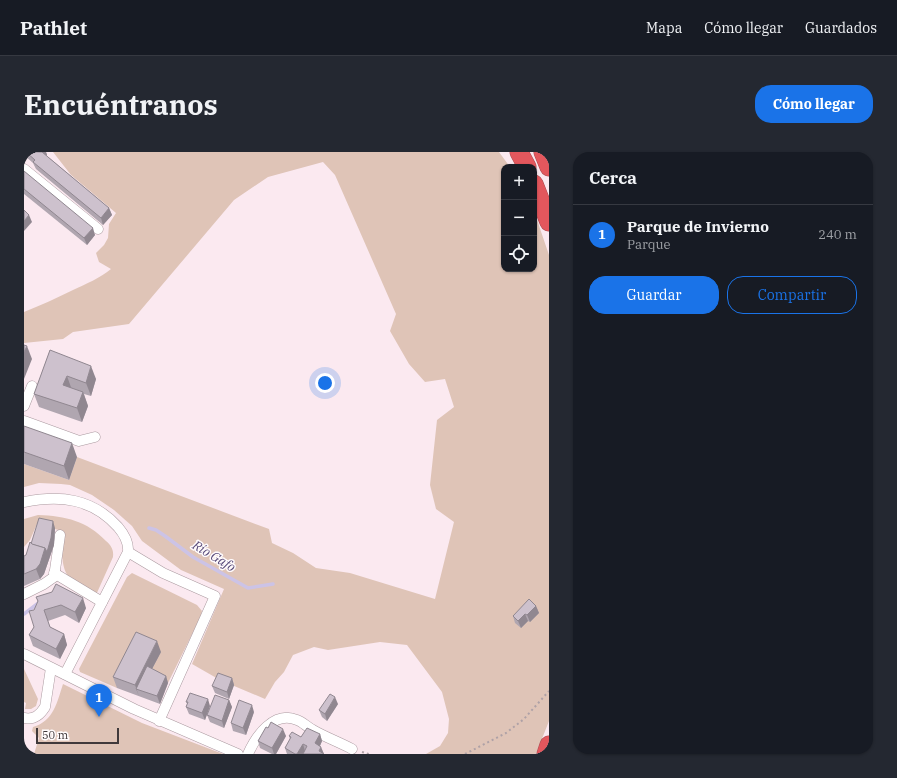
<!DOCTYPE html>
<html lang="es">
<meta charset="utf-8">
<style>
:root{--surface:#171b24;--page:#242831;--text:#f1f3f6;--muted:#9ea1a6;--line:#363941;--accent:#1a73e8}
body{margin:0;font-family:"IBM Plex Serif",serif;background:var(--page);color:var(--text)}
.controls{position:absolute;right:12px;top:12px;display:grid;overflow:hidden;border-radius:8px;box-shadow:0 1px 3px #0004}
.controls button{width:36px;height:36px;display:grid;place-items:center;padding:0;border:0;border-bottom:1px solid var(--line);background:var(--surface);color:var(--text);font:20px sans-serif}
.scale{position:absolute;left:12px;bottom:10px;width:83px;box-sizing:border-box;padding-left:4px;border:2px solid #40393b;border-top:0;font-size:11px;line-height:14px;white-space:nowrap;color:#40393b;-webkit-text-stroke:3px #fffbfc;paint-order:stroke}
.you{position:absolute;left:301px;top:231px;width:14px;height:14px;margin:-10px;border:3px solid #fff;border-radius:50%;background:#1a73e8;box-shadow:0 0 0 6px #1a73e833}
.badge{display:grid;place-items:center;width:26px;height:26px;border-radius:50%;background:var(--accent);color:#fff;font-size:13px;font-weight:700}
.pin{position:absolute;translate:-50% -33px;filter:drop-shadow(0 1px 2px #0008)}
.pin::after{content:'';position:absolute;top:21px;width:14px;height:12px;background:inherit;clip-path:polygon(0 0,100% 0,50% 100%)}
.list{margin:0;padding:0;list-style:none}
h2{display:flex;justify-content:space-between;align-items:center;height:52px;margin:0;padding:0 16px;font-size:17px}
h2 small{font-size:13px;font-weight:400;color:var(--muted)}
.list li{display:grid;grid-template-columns:26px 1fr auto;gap:12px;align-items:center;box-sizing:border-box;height:60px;padding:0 16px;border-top:1px solid var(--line)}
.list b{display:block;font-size:15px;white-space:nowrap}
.list p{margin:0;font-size:13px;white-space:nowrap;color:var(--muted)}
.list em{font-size:13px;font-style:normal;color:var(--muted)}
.actions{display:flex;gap:8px;padding:12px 16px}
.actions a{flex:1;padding:9px 0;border:1px solid var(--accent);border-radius:16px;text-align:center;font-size:14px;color:var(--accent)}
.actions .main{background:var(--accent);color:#fff}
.icon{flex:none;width:22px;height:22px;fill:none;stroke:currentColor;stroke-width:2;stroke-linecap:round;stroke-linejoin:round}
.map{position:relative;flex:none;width:525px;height:602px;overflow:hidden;border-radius:16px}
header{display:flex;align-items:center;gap:24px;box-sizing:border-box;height:56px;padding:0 20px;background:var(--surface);border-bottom:1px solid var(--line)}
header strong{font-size:19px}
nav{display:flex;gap:22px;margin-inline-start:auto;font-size:14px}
.intro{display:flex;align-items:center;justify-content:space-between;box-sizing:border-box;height:96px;padding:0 24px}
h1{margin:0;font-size:28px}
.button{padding:10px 18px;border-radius:16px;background:var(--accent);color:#fff;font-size:14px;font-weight:700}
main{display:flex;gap:24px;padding:0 24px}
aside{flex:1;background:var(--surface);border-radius:16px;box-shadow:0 1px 3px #0004}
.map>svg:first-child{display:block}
.green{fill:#dfc4b7}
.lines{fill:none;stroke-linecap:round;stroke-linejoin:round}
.stream{stroke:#ccc3e6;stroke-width:3.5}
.minor-casing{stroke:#ab9aa0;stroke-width:11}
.motorway-casing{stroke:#aa4c51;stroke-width:19}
.path{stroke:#aea1a6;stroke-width:2;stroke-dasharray:2 3;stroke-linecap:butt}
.minor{stroke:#fff;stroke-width:10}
.motorway{stroke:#e3575d;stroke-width:18}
.wall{fill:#b0a6b0}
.shaded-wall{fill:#908790}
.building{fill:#cdc1cd;stroke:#908790}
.labels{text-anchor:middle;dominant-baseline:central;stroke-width:3;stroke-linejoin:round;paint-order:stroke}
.water-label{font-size:13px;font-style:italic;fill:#584a79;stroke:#fffbfc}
</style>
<header>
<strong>Pathlet</strong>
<nav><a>Mapa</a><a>Cómo llegar</a><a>Guardados</a></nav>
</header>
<div class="intro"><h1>Encuéntranos</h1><a class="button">Cómo llegar</a></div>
<main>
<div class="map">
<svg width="525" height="602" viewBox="0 0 525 602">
<rect width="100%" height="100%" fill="#fbe9f0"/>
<g class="green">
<path d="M 29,0 L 475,0 L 486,15 L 480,15 L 480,117 L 510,117 L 510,59 L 525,103 L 525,569 L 512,602 L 402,602 L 416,594 L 424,581 L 425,567 L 418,540 L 383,493 L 356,490 L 304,498 L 290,495 L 269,503 L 260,520 L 251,530 L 241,547 L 196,528 L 168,512 L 200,437 L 157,418 L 118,389 L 108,374 L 90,358 L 68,343 L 46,333 L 37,332 L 15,331 L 0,335 L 0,312 L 45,328 L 53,305 L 245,377 L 248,391 L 269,401 L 292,416 L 326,421 L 411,447 L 430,370 L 412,357 L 406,333 L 413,268 L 430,255 L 421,227 L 401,230 L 385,212 L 366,179 L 372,162 L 311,23 L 299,10 L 244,25 L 210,48 L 105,172 L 49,180 L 39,187 L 0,191 L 0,160 C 17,153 33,146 49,138 C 62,132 76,126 87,117 L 75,110 L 72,101 L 80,93 L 84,86 L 85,72 L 92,61 L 47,23 Z"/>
<path d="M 14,363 C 42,364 63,369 82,389 C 87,393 90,398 89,405 L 72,443 L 45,425 C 36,415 38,392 38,379 L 13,372 L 6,388 L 0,395 L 0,367 Z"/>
<polygon points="108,421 173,453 178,459 177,464 144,531 126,522 136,500 116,491 93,536 56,520 55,517 103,425"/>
<polygon points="0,517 14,547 12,554 7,557 1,557 2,551 0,550"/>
<path d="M 39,532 L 118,571 L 199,602 L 10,602 L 15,586 L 8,579 L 9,575 C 30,569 33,550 39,532 Z"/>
</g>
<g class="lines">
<g class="stream">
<polyline points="125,376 132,378 141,384 169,405 224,436 249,432"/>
<polyline points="0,462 17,449"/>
</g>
<g class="minor-casing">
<g id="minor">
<polyline points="0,17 74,77"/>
<polyline points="0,254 8,234"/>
<polyline points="0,269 55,289 71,285"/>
<path d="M 0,350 C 36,343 68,346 94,375 C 100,382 105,390 104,400 L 41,522"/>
<polyline points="104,400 139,421 191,444 135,569"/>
<polyline points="30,421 78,450"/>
<polyline points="0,442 20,432 30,425 36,383"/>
<polyline points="0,502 110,557 214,602"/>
<path d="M 0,566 C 10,568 16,563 21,555 L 27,516"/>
<path d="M 224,602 C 232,584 250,558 273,568 C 279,570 283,575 289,578 C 301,585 315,590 328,597"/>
</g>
</g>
<g class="motorway-casing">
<g id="motorway">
<polyline points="495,0 503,15"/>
<polyline points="519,0 525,15"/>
<polyline points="510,32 525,70"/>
<polyline points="522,602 525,593"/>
</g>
</g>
<g class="path">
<polyline points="338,600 345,602"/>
<polyline points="441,602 482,581 500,567 525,539"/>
</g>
<use href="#minor" class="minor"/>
<use href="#motorway" class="motorway"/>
</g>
<g class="wall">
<polygon points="0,0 22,0 23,3 23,4 85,56 88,63 79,73 12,17 9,11 0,3"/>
<polygon points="0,19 71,83 63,93 0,42"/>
<polygon points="26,198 72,227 67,244 60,242 64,254 58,270 15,255 10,242"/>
<polygon points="0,274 53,305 45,328 0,312"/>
<polygon points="31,376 30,393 20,422 16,427 0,434 0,404 2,403 7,392"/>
<polygon points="12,445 62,456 55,471 41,463 24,469 26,475 40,482 43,493 36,507 9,494 5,483 10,475 10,458 14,450"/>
<polygon points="512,454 515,461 506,470 504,469 497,476 491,471 489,464"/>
<polygon points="137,500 128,517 142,524 144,531 136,552 93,536 89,525"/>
<polygon points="208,526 210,533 205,547 191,541 188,534"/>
<polygon points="205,548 208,555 200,576 186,570 183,563"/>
<polygon points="162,550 186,554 181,568 165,562 162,555 164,553"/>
<polygon points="314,552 303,569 298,565 295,558"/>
<polygon points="230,560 222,583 209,579 207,571"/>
<polygon points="244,576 262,584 252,602 248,602 236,596 234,589"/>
<polygon points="296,582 298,589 296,594 300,602 263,602 261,596 266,587 265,584 277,585"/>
</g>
<g class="shaded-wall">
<polygon points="18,0 22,0 23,3 20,7"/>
<polygon points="85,56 88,63 79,73 77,66"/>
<polygon points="5,63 8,70 0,79 0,69"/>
<polygon points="69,76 71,83 63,93 60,86"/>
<polygon points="3,194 8,207 0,227 0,200"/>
<polygon points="67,214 72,227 67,244 62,231"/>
<polygon points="43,224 48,238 39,233"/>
<polygon points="59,240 64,254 58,270 53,256"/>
<polygon points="48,291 53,305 45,328 40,314"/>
<polygon points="29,369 31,376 30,393 20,422 16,427 12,417 21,396"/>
<polygon points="59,446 62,456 55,471 51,460"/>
<polygon points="512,454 515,461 506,470 503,463"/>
<polygon points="501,462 504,469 497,476 494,469"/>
<polygon points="40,482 43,493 36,507 32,497"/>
<polygon points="133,489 137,500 117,538 112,537 115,544 111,533"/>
<polygon points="142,524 144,531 136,552 133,544"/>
<polygon points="208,526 210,533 205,547 203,540"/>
<polygon points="311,545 314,552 303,569 301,562"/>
<polygon points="184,547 186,554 181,568 178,561"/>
<polygon points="205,548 208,555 200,576 198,569"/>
<polygon points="228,553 230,560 222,583 219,576"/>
<polygon points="259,577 262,584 252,602 250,602 248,596"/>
<polygon points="296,582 298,589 294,598 291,591"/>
<polygon points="279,592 281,599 280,602 273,602"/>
<polygon points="297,595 300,602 295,599"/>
</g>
<g class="building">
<polygon points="2,0 18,0 85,56 77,66 9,10 11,8"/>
<polygon points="0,19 69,76 60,86 0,37"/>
<polygon points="0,58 5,63 0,69"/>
<polygon points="0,193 3,194 0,200"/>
<polygon points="26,198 67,214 62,231 43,224 39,233 59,240 53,256 10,242"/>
<polygon points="0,274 48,291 40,314 0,300"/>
<polygon points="15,366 29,369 27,386 23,400 21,396 7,392"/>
<polygon points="6,390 8,392 21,396 16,412 12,417 0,422 0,404 2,403"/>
<polygon points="32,432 59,446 51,460 37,453 20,458 26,475 40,482 32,497 5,483 10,475 5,459 10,458 14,449 12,445 28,440"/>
<polygon points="505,447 512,454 503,463 501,462 494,469 489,464"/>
<polygon points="112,480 133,489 111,533 89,525"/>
<polygon points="123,514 142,524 133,544 112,537"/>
<polygon points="194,521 208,526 203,540 188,534"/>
<polygon points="166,541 184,547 178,561 162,555 164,550 162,550"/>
<polygon points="306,542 311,545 301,562 295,558"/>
<polygon points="191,543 205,548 198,569 183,563"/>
<polygon points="215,548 228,553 219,576 207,571"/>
<polygon points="247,570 259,577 248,596 234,589 242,575 244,576"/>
<polygon points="283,576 296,582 291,591 297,595 295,599 300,602 279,602 283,594 279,592 273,602 271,602 261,596 267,585 265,584 268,580 277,585"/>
</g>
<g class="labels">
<g class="water-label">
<text transform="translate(190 404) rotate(31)">Río Gafo</text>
</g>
</g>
</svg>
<div class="controls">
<button>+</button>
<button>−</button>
<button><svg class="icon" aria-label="locate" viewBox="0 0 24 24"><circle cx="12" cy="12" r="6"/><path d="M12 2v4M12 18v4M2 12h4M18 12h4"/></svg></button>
</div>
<div class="scale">50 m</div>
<div class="you"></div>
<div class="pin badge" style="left:75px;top:565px">1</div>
</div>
<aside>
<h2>Cerca<small></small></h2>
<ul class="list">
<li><span class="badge">1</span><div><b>Parque de Invierno</b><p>Parque</p></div><em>240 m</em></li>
</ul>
<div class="actions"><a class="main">Guardar</a><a>Compartir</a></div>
</aside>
</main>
